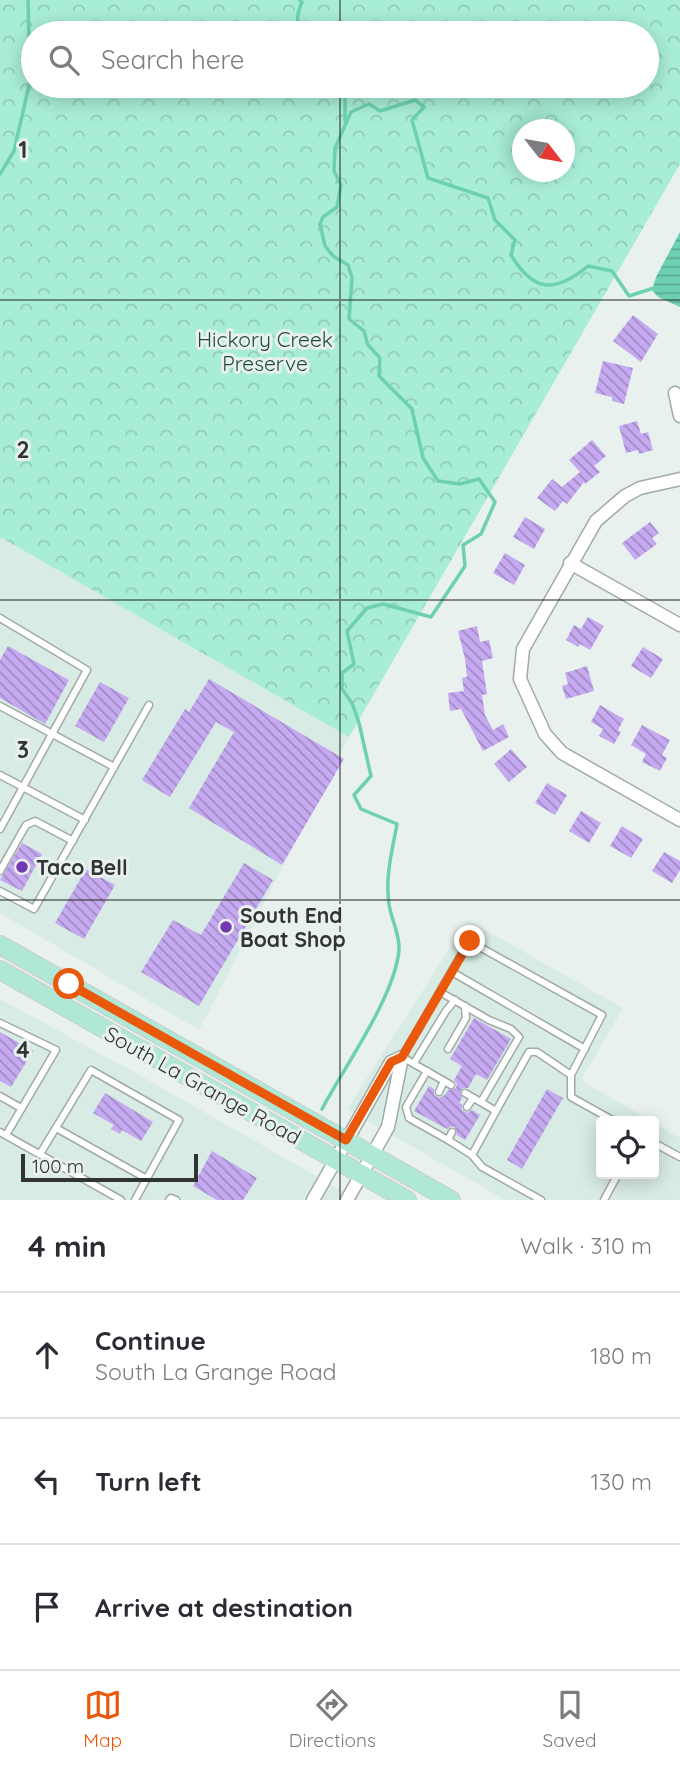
<!DOCTYPE html>
<meta charset="utf-8">
<style>
:root{--surface:#fff;--page:#f2f2f3;--text:#2b2b33;--muted:#7c7c81;--line:#e1e1e2;--accent:#ea580c}
body{margin:0;font-family:Quicksand,sans-serif;background:var(--page);color:var(--text)}
.controls{position:absolute;right:21px;bottom:21px;display:grid;overflow:hidden;border-radius:7px;box-shadow:0 4px 18px #0003}
.controls button{width:63px;height:63px;display:grid;place-items:center;padding:0;border:0;border-bottom:2px solid var(--line);background:var(--surface);color:var(--text);font:35px sans-serif}
.compass{position:absolute;left:512px;top:119px;width:63px;height:63px;border-radius:50%;background:var(--surface);box-shadow:0 4px 18px #0003;rotate:121deg}
.scale{position:absolute;left:21px;bottom:18px;width:177px;box-sizing:border-box;padding-left:7px;border:4px solid #303432;border-top:0;font-size:19px;line-height:24px;white-space:nowrap;color:#303432;-webkit-text-stroke:5px #e8f1ee;paint-order:stroke}
.stop{position:absolute;width:21px;height:21px;margin:-16px;border:5px solid #ea580c;border-radius:50%;background:#fff}
.stop.end{background:#ea580c;border-color:#fff;box-shadow:0 2px 7px #0008}
.list{margin:0;padding:0;list-style:none}
h2{display:flex;justify-content:space-between;align-items:center;height:91px;margin:0;padding:0 28px;font-size:30px}
h2 small{font-size:23px;font-weight:400;color:var(--muted)}
.list li{display:grid;grid-template-columns:46px 1fr auto;gap:21px;align-items:center;box-sizing:border-box;height:126px;padding:0 28px;border-top:2px solid var(--line)}
.list b{display:block;font-size:26px;white-space:nowrap}
.list p{margin:0;font-size:23px;white-space:nowrap;color:var(--muted)}
.list em{font-size:23px;font-style:normal;color:var(--muted)}
.icon{flex:none;width:38px;height:38px;fill:none;stroke:currentColor;stroke-width:2;stroke-linecap:round;stroke-linejoin:round}
.map{position:relative;flex:none;width:680px;height:1200px;overflow:hidden}
.search{position:absolute;background:var(--surface);box-shadow:0 4px 18px #0003;left:21px;right:21px;top:21px;height:77px;display:flex;align-items:center;gap:18px;box-sizing:border-box;padding:0 24px;border-radius:38px;color:var(--muted);font-size:26px}
.sheet{height:469px;background:var(--surface)}
nav{display:flex;justify-content:space-around;align-items:center;box-sizing:border-box;height:98px;border-top:2px solid var(--line);background:var(--surface);font-size:19px;color:var(--muted)}
nav a{display:grid;justify-items:center;gap:4px}
nav .on{color:var(--accent)}
.map>svg:first-child{display:block}
.built{fill:#d8ebe4}
.forest{fill:url(#forest-crowns);fill-rule:evenodd}
.water{fill:url(#water-rules)}
.lines{fill:none;stroke-linecap:round;stroke-linejoin:round}
.stream{stroke:#6dd0b3;stroke-width:3.5}
.building{fill:url(#building-back-hatch)}
.lane-casing{stroke:#a1aaa6;stroke-width:9}
.street-casing{stroke:#a1aaa6;stroke-width:15}
.primary-casing{stroke:#cdcece;stroke-width:20}
.lane{stroke:#fff;stroke-width:6}
.street{stroke:#fff;stroke-width:12}
.primary{stroke:#afe8d7;stroke-width:18}
.route{stroke:#ea580c;stroke-width:9}
.grid{fill:none;stroke:#303432;stroke-width:2;stroke-opacity:0.55}
.poi-dot{fill:#7239b0;stroke:#e8f1ee;stroke-width:2.5}
.labels{text-anchor:middle;dominant-baseline:central;stroke-width:6;stroke-linejoin:round;paint-order:stroke}
.park-label{font-size:21px;fill:#1f4b3e;stroke:#e8f1ee}
.poi-label{font-size:21px;font-weight:bold;fill:#303432;stroke:#e8f1ee;text-anchor:start}
.street-label{font-size:21px;fill:#303432;stroke:#e8f1ee}
.grid-label{font-size:23px;text-anchor:middle;font-weight:bold;fill:#303432;stroke:#e8f1ee;stroke-width:6;stroke-linejoin:round;paint-order:stroke}
</style>
<div class="map">
<svg width="680" height="1200" viewBox="0 0 680 1200">
<defs>
<pattern id="forest-crowns" width="20" height="18" patternUnits="userSpaceOnUse" patternTransform="scale(1.75)"><rect width="20" height="18" fill="#a8edd6"/><path d="M2 6a3 3 0 1 1 6 0M12 15a3 3 0 1 1 6 0" fill="none" stroke="#91ccb8"/></pattern>
<pattern id="water-rules" width="6" height="5" patternUnits="userSpaceOnUse" patternTransform="scale(1.75)"><rect width="6" height="5" fill="#6dd0b3"/><path d="M0 2.5h6" fill="none" stroke="#5aaa92"/></pattern>
<pattern id="building-back-hatch" width="6" height="6" patternUnits="userSpaceOnUse" patternTransform="scale(1.75)"><rect width="6" height="6" fill="#c5a9f1"/><path d="M-1 5l2 2M0 0l6 6M5-1l2 2" fill="none" stroke="#a08ac4"/></pattern>
</defs>
<rect width="100%" height="100%" fill="#e8f1ee"/>
<g class="built">
<polygon points="0,537 349,737 199,1030 0,913"/>
<polygon points="468,920 623,1008 581,1080 651,1121 601,1121 601,1174 654,1174 654,1123 680,1138 680,1200 505,1200 347,1109"/>
<polygon points="0,999 141,1076 358,1200 0,1200"/>
</g>
<path class="forest" d="M 0,0 L 680,0 L 680,164 L 349,737 L 0,537 ZM 647,33 L 647,86 L 33,86 L 33,33 ZM 522,130 L 564,130 L 564,172 L 522,172 Z"/>
<polygon class="water" points="680,232 680,307 658,297 652,290 656,277"/>
<g class="lines">
<g class="stream">
<path d="M 300,0 L 302,2 C 297,14 295,22 303,33"/>
<polyline points="345,86 345,121"/>
<polyline points="0,174 14,151 30,81 28,0"/>
<path d="M 322,1109 C 345,1066 395,996 399,950 C 400,934 391,919 389,904 C 385,876 392,852 397,824 L 361,809 L 354,795 L 371,776 L 359,723 L 352,703 L 342,689 L 342,673 L 354,664 L 347,631 L 367,608 L 383,604 L 431,617 L 465,566 L 463,545 L 481,534 L 495,502 L 479,479 L 460,484 L 438,481 L 423,458 L 412,409 L 379,376 L 380,358 L 368,345 L 364,331 L 349,319 L 352,278 L 348,265 L 333,256 L 325,246 L 320,224 L 323,217 L 337,207 L 341,185 L 334,171 L 335,148 L 351,112 L 369,104 L 380,111 L 415,100 L 424,107 L 412,120 L 428,178 L 488,198 L 495,220 L 515,240 L 511,255 C 534,293 555,293 588,266 L 612,271 L 629,296 L 654,288"/>
</g>
</g>
<g class="building">
<polygon points="633,315 658,334 641,362 613,341"/>
<polygon points="603,361 633,368 624,404 612,401 612,397 595,393"/>
<polygon points="637,421 641,434 648,432 653,450 639,454 638,450 626,453 619,426"/>
<polygon points="592,440 606,456 594,466 600,472 585,484 584,482 567,504 563,501 555,511 537,498 552,479 562,487 580,472 569,460"/>
<polygon points="525,517 545,529 534,549 513,537"/>
<polygon points="650,522 659,533 652,538 657,544 635,560 622,543"/>
<polygon points="505,553 525,565 514,585 493,573"/>
<polygon points="588,617 604,626 590,650 580,644 578,647 566,640 574,625 581,629"/>
<polygon points="477,626 480,642 489,640 493,658 482,661 487,694 482,695 485,715 493,730 503,724 509,737 483,751 461,709 450,711 448,693 464,691 462,678 467,677 465,659 458,631"/>
<polygon points="8,646 69,680 45,724 0,698 0,660"/>
<polygon points="643,647 663,659 651,678 631,666"/>
<polygon points="587,666 594,691 566,699 562,686 568,684 565,673"/>
<polygon points="209,679 344,759 282,865 189,808 234,732 216,722 170,797 142,780 185,709 189,712"/>
<polygon points="100,682 129,698 104,742 75,726"/>
<polygon points="600,705 624,719 618,730 621,732 614,744 599,736 603,729 591,722"/>
<polygon points="642,725 670,740 662,755 667,758 660,771 642,762 646,754 631,745"/>
<polygon points="511,749 527,767 509,782 494,764"/>
<polygon points="547,783 567,795 555,815 535,803"/>
<polygon points="581,811 601,823 589,843 569,831"/>
<polygon points="622,826 643,839 631,858 610,846"/>
<polygon points="22,843 42,854 22,891 0,880"/>
<polygon points="664,852 680,861 680,870 672,883 652,871"/>
<polygon points="244,863 273,880 199,1006 141,972 173,920 201,935"/>
<polygon points="86,869 115,885 84,939 55,923"/>
<polygon points="474,1018 511,1039 487,1080 476,1074 468,1088 463,1088 460,1091 462,1098 459,1103 462,1104 462,1110 467,1113 472,1110 480,1115 465,1140 457,1135 455,1127 451,1126 447,1129 414,1111 429,1086 434,1089 434,1095 439,1098 445,1095 448,1090 456,1088 457,1084 454,1080 462,1066 450,1059"/>
<polygon points="0,1032 33,1051 11,1087 0,1081"/>
<polygon points="547,1089 563,1098 522,1169 507,1160"/>
<polygon points="105,1093 153,1122 141,1141 122,1130 120,1134 111,1129 114,1125 93,1113"/>
<polygon points="212,1151 257,1178 243,1200 217,1200 193,1186"/>
</g>
<g class="lines">
<g class="lane-casing">
<g id="lane">
<polyline points="0,618 87,670 0,829"/>
<polyline points="0,706 114,767"/>
<polyline points="0,775 85,820"/>
<polyline points="0,871 26,825 35,821 73,841"/>
<polyline points="0,891 34,909 149,705"/>
<polyline points="452,972 585,1049"/>
<polyline points="440,992 489,1020 511,1029 519,1037 481,1102"/>
<polyline points="0,1023 56,1050 6,1135"/>
<polyline points="448,1049 466,1018 465,1006"/>
<polyline points="414,1063 446,1011 455,1000"/>
<polyline points="427,1071 406,1107 409,1118 448,1140 452,1132"/>
<polyline points="571,1075 571,1097 614,1121"/>
<polyline points="451,1085 402,1057 469,941 602,1015 571,1075 537,1052 529,1052 496,1111 465,1093"/>
<polyline points="439,1092 444,1081"/>
<polyline points="0,1096 21,1108"/>
<polyline points="467,1107 473,1098"/>
<polyline points="496,1111 472,1155 482,1167 541,1200"/>
<polyline points="56,1128 147,1179"/>
<polyline points="0,1132 121,1200"/>
<polyline points="448,1140 472,1155"/>
<polyline points="654,1143 680,1157"/>
<polyline points="40,1154 91,1070 179,1120 135,1200"/>
<polyline points="169,1200 171,1198 176,1200"/>
<polyline points="604,1200 618,1174"/>
</g>
</g>
<g class="street-casing">
<g id="street">
<polyline points="675,393 680,416"/>
<polyline points="680,479 640,488 625,496 596,521 523,649 520,679 545,734 562,753 680,820"/>
<polyline points="570,563 680,625"/>
<polyline points="313,1200 391,1062 402,1057"/>
<polyline points="347,1200 388,1127 402,1057"/>
</g>
</g>
<g class="primary-casing">
<g id="primary">
<polyline points="0,945 451,1200"/>
<polyline points="0,970 407,1200"/>
</g>
</g>
<use href="#lane" class="lane"/>
<use href="#street" class="street"/>
<use href="#primary" class="primary"/>
</g>
<g class="lines">
<polyline class="route" points="69,984 346,1140 391,1062 402,1057 470,941"/>
</g>
<path class="grid" d="M 340,0 L 340,33M 340,86 L 340,1200M 0,300 L 680,300M 0,600 L 680,600M 0,900 L 680,900"/>
<g class="poi-dot">
<circle cx="22" cy="867" r="7"/>
<circle cx="226" cy="927" r="7"/>
</g>
<g class="labels">
<g class="park-label">
<text x="265" y="339">Hickory Creek<tspan x="265" dy="24">Preserve</tspan></text>
</g>
<g class="poi-label">
<text x="36" y="867">Taco Bell</text>
<text x="240" y="915">South End<tspan x="240" dy="24">Boat Shop</tspan></text>
</g>
<g class="street-label">
<text transform="translate(203 1085) rotate(29)">South La Grange Road</text>
</g>
</g>
<g class="grid-label">
<text x="23" y="158">1</text>
<text x="23" y="458">2</text>
<text x="23" y="758">3</text>
<text x="23" y="1058">4</text>
</g>
</svg>
<div class="controls">
<button><svg class="icon" aria-label="locate" viewBox="0 0 24 24"><circle cx="12" cy="12" r="6"/><path d="M12 2v4M12 18v4M2 12h4M18 12h4"/></svg></button>
</div>
<svg class="compass" viewBox="-18 -18 36 36"><path d="M0-13l5 13h-10z" fill="#e53935"/><path d="M0 13l5-13h-10z" fill="#7c7c81"/></svg>
<div class="scale">100 m</div>
<div class="stop" style="left:69px;top:984px"></div>
<div class="stop end" style="left:470px;top:941px"></div>
<div class="search"><svg class="icon" aria-label="search" viewBox="0 0 24 24"><circle cx="10" cy="10" r="6"/><path d="M15 15l6 6"/></svg>Search here</div>
</div>
<section class="sheet">
<h2>4 min<small>Walk · 310 m</small></h2>
<ul class="list">
<li><svg class="icon" aria-label="ahead" viewBox="0 0 24 24"><path d="M12 20V5M6 11l6-6 6 6"/></svg><div><b>Continue</b><p>South La Grange Road</p></div><em>180 m</em></li>
<li><svg class="icon" aria-label="left" viewBox="0 0 24 24"><path d="M17 20v-9H6M10 6l-5 5 5 5"/></svg><div><b>Turn left</b></div><em>130 m</em></li>
<li><svg class="icon" aria-label="arrive" viewBox="0 0 24 24"><path d="M6 21V4h12l-3 4 3 4H6"/></svg><div><b>Arrive at destination</b></div></li>
</ul>
</section>
<nav>
<a class="on"><svg class="icon" aria-label="map" viewBox="0 0 24 24"><path d="M3 6l6-2 6 2 6-2v14l-6 2-6-2-6 2zM9 4v14M15 6v14"/></svg>Map</a>
<a><svg class="icon" aria-label="directions" viewBox="0 0 24 24"><path d="M12 3l9 9-9 9-9-9zM9 14v-3h6M13 9l2 2-2 2"/></svg>Directions</a>
<a><svg class="icon" aria-label="saved" viewBox="0 0 24 24"><path d="M7 4h10v16l-5-4-5 4z"/></svg>Saved</a>
</nav>
